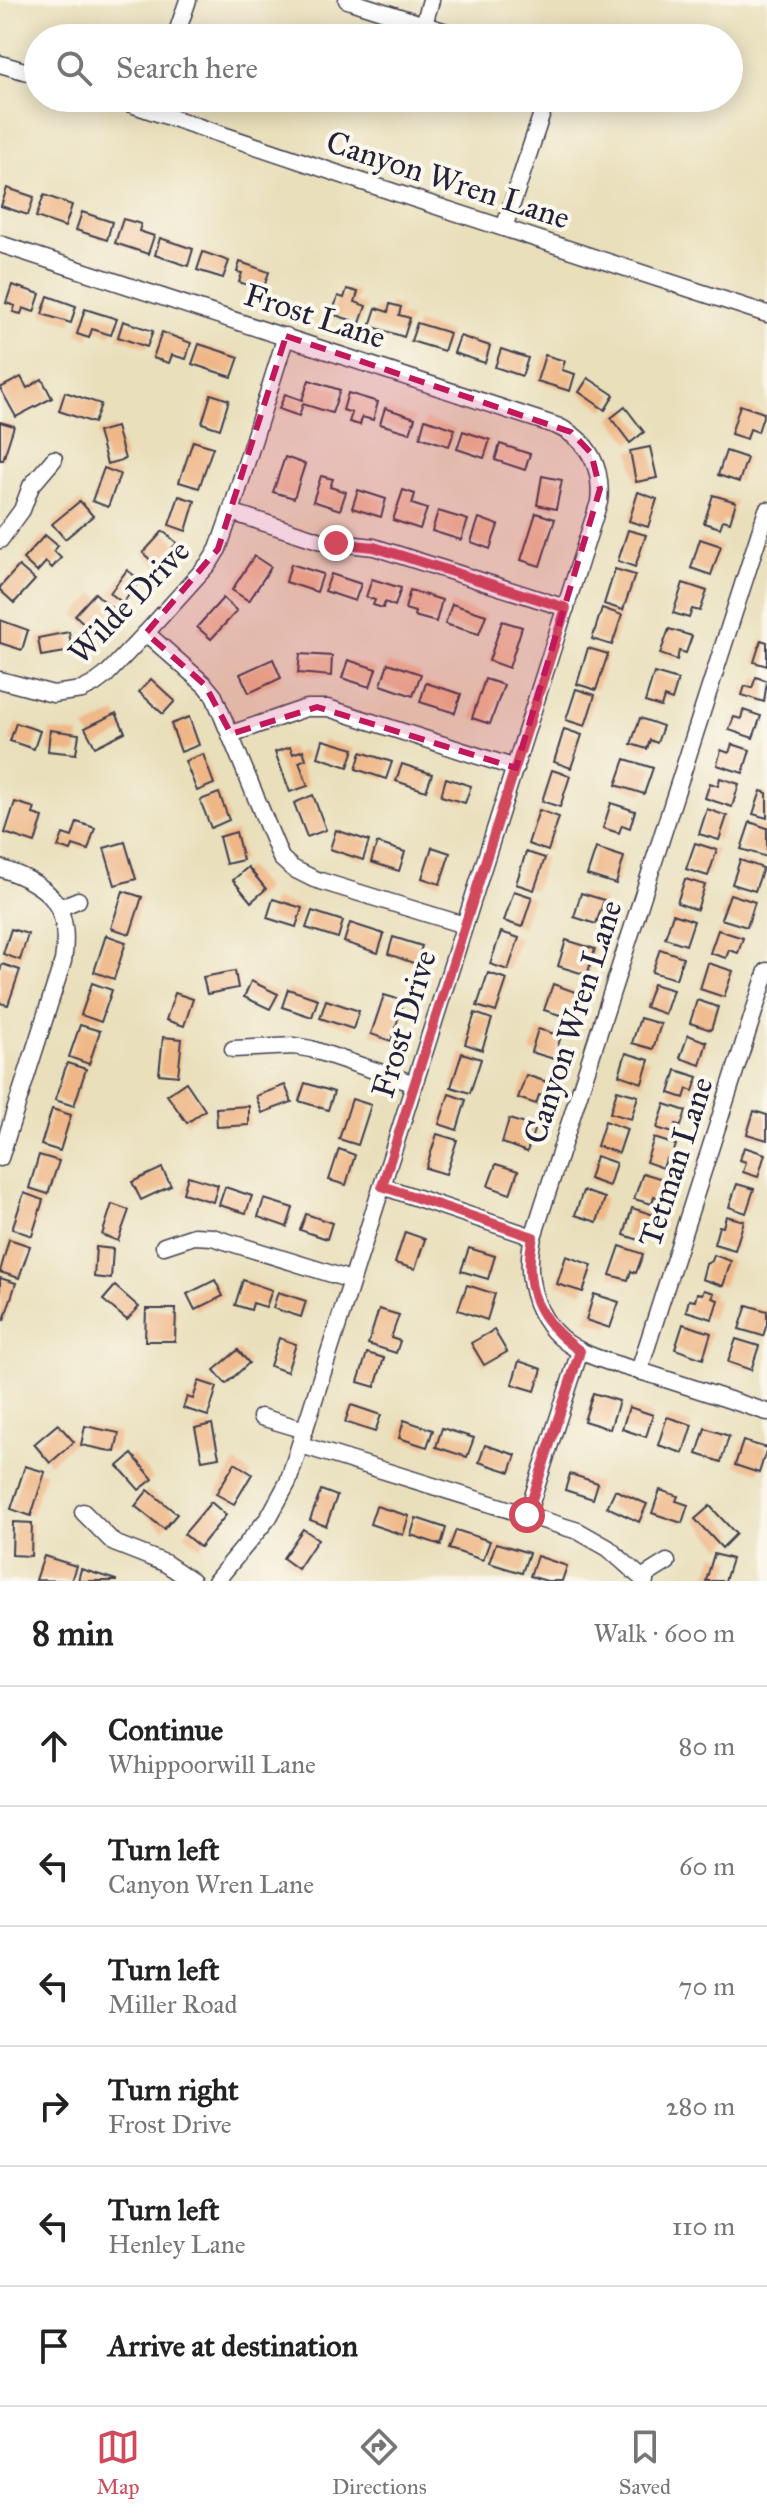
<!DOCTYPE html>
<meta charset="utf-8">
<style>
:root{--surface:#fff;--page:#f2f2f2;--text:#222;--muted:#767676;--line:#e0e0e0;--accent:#d1495b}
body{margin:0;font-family:"IM FELL Great Primer",serif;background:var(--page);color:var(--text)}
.stop{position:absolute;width:24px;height:24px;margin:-18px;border:6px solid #d1495b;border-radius:50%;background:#fff}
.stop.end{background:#d1495b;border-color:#fff;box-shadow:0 2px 8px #0008}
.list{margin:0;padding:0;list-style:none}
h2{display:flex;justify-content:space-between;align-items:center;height:104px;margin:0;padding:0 32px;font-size:34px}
h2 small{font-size:26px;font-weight:400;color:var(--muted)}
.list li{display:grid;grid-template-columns:52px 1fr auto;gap:24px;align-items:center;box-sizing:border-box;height:120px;padding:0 32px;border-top:2px solid var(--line)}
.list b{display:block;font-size:30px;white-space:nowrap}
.list p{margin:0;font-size:26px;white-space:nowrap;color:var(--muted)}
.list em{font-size:26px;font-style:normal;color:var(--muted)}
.icon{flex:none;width:44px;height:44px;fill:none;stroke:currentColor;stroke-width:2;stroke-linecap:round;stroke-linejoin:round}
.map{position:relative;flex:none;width:767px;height:1581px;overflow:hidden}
.search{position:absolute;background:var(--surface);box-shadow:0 4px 20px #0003;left:24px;right:24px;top:24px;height:88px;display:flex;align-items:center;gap:20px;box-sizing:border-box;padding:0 28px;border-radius:44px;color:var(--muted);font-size:30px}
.sheet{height:824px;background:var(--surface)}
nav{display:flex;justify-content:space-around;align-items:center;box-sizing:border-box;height:112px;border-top:2px solid var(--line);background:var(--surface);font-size:22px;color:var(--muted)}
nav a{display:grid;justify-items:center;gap:4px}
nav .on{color:var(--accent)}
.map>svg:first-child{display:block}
.building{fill:#efb788}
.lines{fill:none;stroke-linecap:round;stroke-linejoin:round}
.minor-casing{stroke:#403e4e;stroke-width:19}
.minor{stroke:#fff;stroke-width:16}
.route{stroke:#d1495b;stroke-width:10}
.marked{fill:#c2185b;fill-opacity:0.2;stroke:#c2185b;stroke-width:6;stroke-dasharray:16 10;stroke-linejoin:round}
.labels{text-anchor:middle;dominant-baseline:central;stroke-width:8;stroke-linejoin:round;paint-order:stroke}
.street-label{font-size:32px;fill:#22223b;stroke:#fbf7ec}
</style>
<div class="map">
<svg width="767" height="1581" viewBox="0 0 767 1581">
<rect width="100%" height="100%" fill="#fbf7ec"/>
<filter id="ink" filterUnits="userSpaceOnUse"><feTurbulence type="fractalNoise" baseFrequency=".0125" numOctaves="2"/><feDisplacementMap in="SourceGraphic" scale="16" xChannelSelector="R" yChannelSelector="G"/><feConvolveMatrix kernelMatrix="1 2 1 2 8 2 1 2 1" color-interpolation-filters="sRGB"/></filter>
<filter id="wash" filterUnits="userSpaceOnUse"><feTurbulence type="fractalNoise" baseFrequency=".006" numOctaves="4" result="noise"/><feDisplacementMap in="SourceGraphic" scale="32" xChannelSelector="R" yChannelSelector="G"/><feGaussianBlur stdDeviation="1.8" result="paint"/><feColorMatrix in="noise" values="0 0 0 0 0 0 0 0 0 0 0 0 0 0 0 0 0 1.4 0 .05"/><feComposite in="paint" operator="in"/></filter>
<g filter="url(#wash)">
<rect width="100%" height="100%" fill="#e9dfbb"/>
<g id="blocks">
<g class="building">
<polygon points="7,188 34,197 28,215 1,206"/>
<polygon points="44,195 72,205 65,227 36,217"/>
<polygon points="82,212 112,222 107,240 76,230"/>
<polygon points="123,219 141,224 139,231 154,236 148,254 115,243"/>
<polygon points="160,238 193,249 188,266 155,255"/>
<polygon points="203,252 229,261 223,278 197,270"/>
<polygon points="240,262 269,272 263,290 239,282 242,273 237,272"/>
<polygon points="12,285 40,294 34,312 23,308 21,314 13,312 15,306 6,303"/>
<polygon points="347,289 358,292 355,302 366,306 360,323 332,314 338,296 344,298"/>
<polygon points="48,296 76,306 71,323 42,314"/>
<polygon points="390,304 401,307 399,315 410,318 404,337 370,326 376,308 388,312"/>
<polygon points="85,309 117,319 111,335 92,329 89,338 77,334"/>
<polygon points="123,321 153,331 147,347 118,337"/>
<polygon points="417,323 450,333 444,351 411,341"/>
<polygon points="162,332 191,343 186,359 172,355 169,363 153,358"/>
<polygon points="460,336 490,346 485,363 454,353"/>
<polygon points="199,344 239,357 232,377 192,364"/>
<polygon points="501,349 528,358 522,376 495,367"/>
<polygon points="545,355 565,361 562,370 575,374 570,391 537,381"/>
<polygon points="21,377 27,388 42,379 52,398 16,417 0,388"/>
<polygon points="588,378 614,395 605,410 579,392"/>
<polygon points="309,380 340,390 332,413 303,404 299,416 279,409 285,394 302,400"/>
<polygon points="65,392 101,404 94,423 59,411"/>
<polygon points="348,393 378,402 373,420 362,417 360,425 349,422 352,413 343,410"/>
<polygon points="211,394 229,400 220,429 202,423"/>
<polygon points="740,405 764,413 758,432 750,429 747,439 731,434"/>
<polygon points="625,407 644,432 630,443 611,418"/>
<polygon points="385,408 415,418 410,433 380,424"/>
<polygon points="425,419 455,429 449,446 420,437"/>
<polygon points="0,422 14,426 3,460 0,460"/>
<polygon points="116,427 125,459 107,464 98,432"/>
<polygon points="463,431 490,440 484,458 457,449"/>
<polygon points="193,441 213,447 199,488 179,482"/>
<polygon points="500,444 530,454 525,470 495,460"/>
<polygon points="650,447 657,478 636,482 630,451"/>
<polygon points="726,451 747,458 739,482 718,475"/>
<polygon points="285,457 305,464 294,498 273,492"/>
<polygon points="104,468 120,474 108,507 92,501"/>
<polygon points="321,476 333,479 330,487 346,492 340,510 313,501"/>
<polygon points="542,476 562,480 556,509 537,505"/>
<polygon points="358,490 386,499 381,517 352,508"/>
<polygon points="403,490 415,494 412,504 427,509 420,529 393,520"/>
<polygon points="638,492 657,499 648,527 629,521"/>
<polygon points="713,495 736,502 730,522 723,520 720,528 704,523"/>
<polygon points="179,496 195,501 186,531 169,525"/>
<polygon points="80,501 93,516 65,539 52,524"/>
<polygon points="438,511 468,520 461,540 432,531"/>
<polygon points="536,513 555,519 540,566 521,560"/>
<polygon points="479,518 498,525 490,549 471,542"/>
<polygon points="628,530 646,535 635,567 618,561"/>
<polygon points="163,531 177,543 157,566 143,553"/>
<polygon points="45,535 58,546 54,551 61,558 52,568 46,562 37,572 23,559"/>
<polygon points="700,539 721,546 711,575 691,568"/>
<polygon points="254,556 271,567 249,601 232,590"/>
<polygon points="291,564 323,574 317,592 286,582"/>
<polygon points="19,566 35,580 14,603 0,590 0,587"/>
<polygon points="615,569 635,575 623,610 604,604"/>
<polygon points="127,570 140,580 123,603 110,593"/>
<polygon points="331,574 361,584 355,601 325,591"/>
<polygon points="372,579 401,588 395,606 385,602 383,608 373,605 375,600 366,597"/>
<polygon points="683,583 707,591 700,611 692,609 689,618 673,613"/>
<polygon points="410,590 442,600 436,622 414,616 415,612 405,609"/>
<polygon points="95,593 114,610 93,632 75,615"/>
<polygon points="223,598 237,611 211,639 197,627"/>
<polygon points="452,604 486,615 479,634 445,624"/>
<polygon points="602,608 622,615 612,645 592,639"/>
<polygon points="0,620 28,630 22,650 0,643"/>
<polygon points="502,621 522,627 509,668 489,661"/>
<polygon points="669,629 692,636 686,653 679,651 677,660 660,654"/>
<polygon points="69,632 72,651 41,656 38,638"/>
<polygon points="761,640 767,642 767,666 754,662"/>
<polygon points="588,648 608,654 596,690 577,684"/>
<polygon points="300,654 332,656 331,676 298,673"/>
<polygon points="273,659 281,678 249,693 240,674"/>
<polygon points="348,660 376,669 370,687 342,678"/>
<polygon points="388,663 421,674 413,696 381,685"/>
<polygon points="654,673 678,680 672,700 664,697 661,707 645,702"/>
<polygon points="756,677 767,681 764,702 742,695 745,686 752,688"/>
<polygon points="151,679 175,701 163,714 139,692"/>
<polygon points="485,679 504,685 490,724 472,718"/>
<polygon points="426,683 461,694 455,713 420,702"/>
<polygon points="576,689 595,695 585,726 566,720"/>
<polygon points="743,710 761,716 753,738 729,730 734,717 741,719"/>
<polygon points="116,713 125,732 95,747 85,728"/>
<polygon points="189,717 199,745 181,752 171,724"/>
<polygon points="640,718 663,726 657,743 650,740 647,749 631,744"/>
<polygon points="16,723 40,731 34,749 10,741"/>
<polygon points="564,729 582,735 571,768 554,762"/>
<polygon points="50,730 79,734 76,754 48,751"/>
<polygon points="323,740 354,749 348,767 318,757"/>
<polygon points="732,744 750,750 743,773 717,765 721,750 729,753"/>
<polygon points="290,747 293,754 303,750 306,759 299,762 308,786 290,792 275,752"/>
<polygon points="361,752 392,762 386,779 356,769"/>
<polygon points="203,754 214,784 197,791 185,761"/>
<polygon points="625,759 653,768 644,794 616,785"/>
<polygon points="402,764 432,774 426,791 396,781"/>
<polygon points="552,770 570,776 560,807 542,801"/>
<polygon points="446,778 471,786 465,803 441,796"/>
<polygon points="720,778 739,784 732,807 705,798 710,783 718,786"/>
<polygon points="761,791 767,793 767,818 753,814"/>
<polygon points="219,793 229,820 211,828 200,800"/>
<polygon points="313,795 326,830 307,837 294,803"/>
<polygon points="15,802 35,808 33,814 43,817 35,843 5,833"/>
<polygon points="611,803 635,811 630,828 622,825 619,833 603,828"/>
<polygon points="707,809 727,816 719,840 699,834"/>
<polygon points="539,810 559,817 548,851 528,844"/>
<polygon points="77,822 95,828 88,850 73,845 71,851 58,847 63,834 72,837"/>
<polygon points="750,822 767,828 767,857 741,849"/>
<polygon points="336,830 369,841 363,860 330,849"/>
<polygon points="236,832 243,860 226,864 219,837"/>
<polygon points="125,842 136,879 115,885 104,848"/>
<polygon points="377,843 405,852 399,871 371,862"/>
<polygon points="695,843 717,850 708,876 686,869"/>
<polygon points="432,847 450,853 440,884 422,878"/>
<polygon points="596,848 624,857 616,884 587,875"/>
<polygon points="526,852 545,858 534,890 516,884"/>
<polygon points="740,860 763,868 755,891 732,884"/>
<polygon points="248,867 266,889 251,902 233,880"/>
<polygon points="685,879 705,885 697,910 677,903"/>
<polygon points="123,891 142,897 130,934 111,928"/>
<polygon points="514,891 532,897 522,927 504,921"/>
<polygon points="581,893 604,900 596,924 574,917"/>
<polygon points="730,894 755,902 747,927 721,919"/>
<polygon points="273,899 302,908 296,927 267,918"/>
<polygon points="312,911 343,921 338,938 306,928"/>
<polygon points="673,914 694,921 686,945 665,938"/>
<polygon points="350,923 384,934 378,953 344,942"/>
<polygon points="11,929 28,934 20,960 3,954"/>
<polygon points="718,930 743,938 738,953 729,950 726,958 710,953"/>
<polygon points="501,932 519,938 508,970 490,964"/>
<polygon points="106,935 126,942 114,979 94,972"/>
<polygon points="393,937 422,946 416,964 388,954"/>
<polygon points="566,940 595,949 587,975 558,966"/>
<polygon points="660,949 683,957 676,979 652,972"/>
<polygon points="708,963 733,971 724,997 700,989"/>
<polygon points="2,964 20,970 8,1005 0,1003 0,972"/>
<polygon points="235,971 238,988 207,994 203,977"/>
<polygon points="488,973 507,979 496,1012 477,1006"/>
<polygon points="251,981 278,994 270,1009 244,997"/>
<polygon points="92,983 112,990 101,1022 81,1015"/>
<polygon points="553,984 578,993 570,1018 544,1010"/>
<polygon points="653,984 673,990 665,1014 645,1007"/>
<polygon points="288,989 318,999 312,1017 282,1007"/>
<polygon points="175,993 193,999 184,1026 166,1020"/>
<polygon points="384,995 404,1001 391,1041 371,1034"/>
<polygon points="326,1000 359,1011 353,1029 320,1018"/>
<polygon points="697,1000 718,1007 711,1030 690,1023"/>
<polygon points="475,1013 492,1019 482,1050 465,1044"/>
<polygon points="640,1018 661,1024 653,1049 632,1043"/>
<polygon points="80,1025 100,1031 89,1064 69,1057"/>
<polygon points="538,1029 561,1036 554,1059 531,1052"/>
<polygon points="688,1035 707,1042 700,1065 680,1058"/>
<polygon points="163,1037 182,1039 178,1076 159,1074"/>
<polygon points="462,1053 481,1059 470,1093 451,1087"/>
<polygon points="626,1053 649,1060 642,1083 619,1075"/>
<polygon points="67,1063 86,1069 74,1106 55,1100"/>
<polygon points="676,1070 698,1077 693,1091 687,1089 684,1098 669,1093"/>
<polygon points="526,1075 550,1083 545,1097 539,1095 536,1104 518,1098"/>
<polygon points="186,1082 205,1110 187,1123 167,1095"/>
<polygon points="305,1083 334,1092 328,1110 299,1101"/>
<polygon points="285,1085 292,1102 262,1113 256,1096"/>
<polygon points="617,1090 638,1096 631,1119 610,1113"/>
<polygon points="449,1094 466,1100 457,1130 439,1124"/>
<polygon points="352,1099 371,1105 358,1145 339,1139"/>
<polygon points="665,1104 686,1111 681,1126 676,1124 673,1133 657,1128"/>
<polygon points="249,1106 249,1125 217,1127 216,1108"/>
<polygon points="52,1109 71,1115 60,1151 41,1145"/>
<polygon points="754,1111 767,1115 767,1140 747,1134"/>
<polygon points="509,1119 535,1127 527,1152 502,1143"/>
<polygon points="605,1121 627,1129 619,1153 597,1146"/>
<polygon points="437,1134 457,1140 446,1174 426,1168"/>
<polygon points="654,1138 676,1145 671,1160 666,1159 663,1168 646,1162"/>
<polygon points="744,1147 765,1154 758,1177 743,1172 746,1162 740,1160"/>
<polygon points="339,1149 355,1155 346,1185 329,1180"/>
<polygon points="39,1155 59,1161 48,1194 29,1188"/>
<polygon points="596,1156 616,1163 609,1186 589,1179"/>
<polygon points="496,1164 518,1171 510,1194 488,1186"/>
<polygon points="162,1168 171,1186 141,1200 132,1182"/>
<polygon points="643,1173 666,1180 660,1198 654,1196 652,1204 634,1199"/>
<polygon points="188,1176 218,1185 213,1202 183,1193"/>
<polygon points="737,1184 754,1189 746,1213 729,1207"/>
<polygon points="225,1187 252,1196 246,1213 219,1205"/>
<polygon points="583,1191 605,1198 597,1222 575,1215"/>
<polygon points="24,1193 43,1200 32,1236 12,1229"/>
<polygon points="264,1199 293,1208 287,1227 258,1217"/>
<polygon points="112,1204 129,1210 118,1241 102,1235"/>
<polygon points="632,1208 654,1215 645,1242 624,1235"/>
<polygon points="306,1214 332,1223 327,1239 300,1230"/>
<polygon points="726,1216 744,1221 735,1250 714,1244 719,1226 723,1227"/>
<polygon points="405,1232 425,1239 415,1269 395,1263"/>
<polygon points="9,1239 30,1246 19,1278 0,1272"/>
<polygon points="620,1246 643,1254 636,1273 631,1271 628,1280 610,1275"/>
<polygon points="96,1247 113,1249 111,1279 94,1277"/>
<polygon points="469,1248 495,1256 488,1279 461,1271"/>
<polygon points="714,1255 731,1261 723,1286 702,1279 706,1264 712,1261"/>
<polygon points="566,1256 592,1265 583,1292 557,1284"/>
<polygon points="0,1278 16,1283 4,1320 0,1318"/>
<polygon points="215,1280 223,1296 195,1310 187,1294"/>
<polygon points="243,1280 272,1290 266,1307 253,1303 251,1310 235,1305"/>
<polygon points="467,1285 495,1294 487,1320 458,1310"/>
<polygon points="115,1286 139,1307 127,1320 103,1300"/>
<polygon points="704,1290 714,1293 712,1298 718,1300 712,1319 686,1311 689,1300 695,1301 697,1293 702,1294"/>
<polygon points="278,1292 306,1301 301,1317 273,1308"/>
<polygon points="594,1294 619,1302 610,1328 586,1320"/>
<polygon points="747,1305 767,1311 767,1324 763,1336 739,1329"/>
<polygon points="146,1309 176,1309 175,1341 145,1341"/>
<polygon points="379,1309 399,1315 391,1338 400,1341 396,1353 368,1344"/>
<polygon points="683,1324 711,1333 703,1359 675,1349"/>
<polygon points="494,1330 507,1352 484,1365 471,1343"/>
<polygon points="279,1338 296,1344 287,1372 270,1366"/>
<polygon points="736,1339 759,1346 751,1370 728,1362"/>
<polygon points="238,1350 249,1363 226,1384 214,1370"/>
<polygon points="367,1353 384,1358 375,1387 358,1382"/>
<polygon points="519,1361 542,1369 535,1391 512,1384"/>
<polygon points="199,1381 217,1387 208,1416 183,1408 187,1397 193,1399"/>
<polygon points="593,1393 619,1401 610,1429 584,1421"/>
<polygon points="351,1405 381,1415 375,1432 345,1422"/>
<polygon points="629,1407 653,1415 646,1437 622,1429"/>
<polygon points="667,1417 692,1425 683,1453 658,1445"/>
<polygon points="404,1420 433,1430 427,1447 399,1438"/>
<polygon points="58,1424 74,1442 50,1463 34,1444"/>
<polygon points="212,1424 219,1457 202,1460 195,1428"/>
<polygon points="85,1426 119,1433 115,1452 81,1445"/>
<polygon points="442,1428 474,1438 467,1457 436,1447"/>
<polygon points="705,1428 729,1436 721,1462 697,1454"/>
<polygon points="743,1441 767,1448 759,1473 735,1465"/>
<polygon points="485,1445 516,1455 510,1472 479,1462"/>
<polygon points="132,1454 153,1479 139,1490 118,1466"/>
<polygon points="235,1463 252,1474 234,1504 216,1494"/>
<polygon points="25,1466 45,1472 31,1516 11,1509"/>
<polygon points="570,1474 598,1483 593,1499 565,1490"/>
<polygon points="148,1490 177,1514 164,1529 135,1506"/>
<polygon points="321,1490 337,1496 326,1526 310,1520"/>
<polygon points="615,1490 647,1504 639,1522 607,1507"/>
<polygon points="660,1490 678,1496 676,1501 688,1505 682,1523 652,1513"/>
<polygon points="211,1502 226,1515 200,1547 184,1534"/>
<polygon points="376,1506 409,1516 403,1535 370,1524"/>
<polygon points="710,1506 736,1534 722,1548 695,1519"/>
<polygon points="416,1518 446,1528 441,1545 411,1535"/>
<polygon points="13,1522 32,1523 31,1556 12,1555"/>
<polygon points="303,1529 318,1539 298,1569 283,1558"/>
<polygon points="456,1530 490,1541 483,1560 449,1549"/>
<polygon points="496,1543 529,1553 522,1573 489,1563"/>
<polygon points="714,1554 732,1559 725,1581 706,1581"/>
<polygon points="44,1556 76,1566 71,1581 36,1580"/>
<polygon points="537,1556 567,1566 562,1581 547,1581 530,1576"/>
<polygon points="81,1569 116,1580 116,1581 78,1581"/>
</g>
</g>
</g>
<g filter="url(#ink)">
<use href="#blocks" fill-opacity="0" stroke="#403e4e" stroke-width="2"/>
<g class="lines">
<g class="minor-casing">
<g id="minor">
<polyline points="347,0 465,38"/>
<polyline points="424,24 431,0"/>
<polyline points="175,38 188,0"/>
<polyline points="0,64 38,75"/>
<polyline points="113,98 363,182 767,314"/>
<polyline points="504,228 547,98"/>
<path d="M 0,244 L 557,426 C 589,440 603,468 599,502 L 288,1482 L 269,1517 L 216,1581"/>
<path d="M 767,510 L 533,1237 C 523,1281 537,1330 581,1351 C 604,1363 632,1368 656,1376 C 693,1388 730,1400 767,1412"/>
<polyline points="231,512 321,541 374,547 566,608"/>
<polyline points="0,540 22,510 31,486 54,459"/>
<polyline points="146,633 205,685 214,696 281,858 292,868 314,879 464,925"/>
<polyline points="0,680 53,694 82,690 94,684 106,675 146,633 210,562 218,549 231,512 286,336"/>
<polyline points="231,734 306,708 328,708 516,768"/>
<path d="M 0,868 C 50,885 72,905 63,961 L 0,1158"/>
<polyline points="59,908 78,900"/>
<polyline points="233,1049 294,1046 311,1049 415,1084"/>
<polyline points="382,1186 533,1237"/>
<polyline points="164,1246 194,1236 212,1237 351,1280"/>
<polyline points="639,1371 767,971"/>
<polyline points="261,1417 305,1430"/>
<polyline points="301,1445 578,1531 608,1548 645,1581"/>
<polyline points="83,1512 114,1543 165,1563 192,1581"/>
<polyline points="527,1515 580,1351"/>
<polyline points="643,1577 667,1562"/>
</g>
</g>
<use href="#minor" class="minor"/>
</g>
</g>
<g class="lines" filter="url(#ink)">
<path class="route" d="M 336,543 L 374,547 L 566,608 L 382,1186 L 533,1237 C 522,1289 538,1321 580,1351 L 527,1515"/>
</g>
<path class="marked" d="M 286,336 L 571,432 L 591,453 L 600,489 L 516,768 L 317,707 L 231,734 L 205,685 L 146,633 L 218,549 Z"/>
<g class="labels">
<g class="street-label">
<text transform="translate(448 180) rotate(18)">Canyon Wren Lane</text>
<text transform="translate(315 316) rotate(18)">Frost Lane</text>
<text transform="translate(129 602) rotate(-46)">Wilde Drive</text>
<text transform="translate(573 1022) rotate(-72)">Canyon Wren Lane</text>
<text transform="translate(404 1024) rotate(-73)">Frost Drive</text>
<text transform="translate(676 1162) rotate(-72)">Tetman Lane</text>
</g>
</g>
</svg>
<div class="stop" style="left:527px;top:1515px"></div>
<div class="stop end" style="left:336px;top:543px"></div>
<div class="search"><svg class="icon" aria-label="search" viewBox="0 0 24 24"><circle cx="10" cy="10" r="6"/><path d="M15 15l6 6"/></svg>Search here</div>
</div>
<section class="sheet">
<h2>8 min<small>Walk · 600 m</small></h2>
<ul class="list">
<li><svg class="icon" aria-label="ahead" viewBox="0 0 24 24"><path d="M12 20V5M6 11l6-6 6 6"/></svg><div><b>Continue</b><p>Whippoorwill Lane</p></div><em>80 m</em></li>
<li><svg class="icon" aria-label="left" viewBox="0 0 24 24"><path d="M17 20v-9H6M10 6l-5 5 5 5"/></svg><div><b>Turn left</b><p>Canyon Wren Lane</p></div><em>60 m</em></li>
<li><svg class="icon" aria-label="left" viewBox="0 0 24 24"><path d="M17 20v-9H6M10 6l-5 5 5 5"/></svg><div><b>Turn left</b><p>Miller Road</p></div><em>70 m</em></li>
<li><svg class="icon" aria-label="right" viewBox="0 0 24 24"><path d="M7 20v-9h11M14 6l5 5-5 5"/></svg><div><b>Turn right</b><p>Frost Drive</p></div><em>280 m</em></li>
<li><svg class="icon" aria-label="left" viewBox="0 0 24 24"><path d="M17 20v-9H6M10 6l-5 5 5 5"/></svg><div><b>Turn left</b><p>Henley Lane</p></div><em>110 m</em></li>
<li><svg class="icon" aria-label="arrive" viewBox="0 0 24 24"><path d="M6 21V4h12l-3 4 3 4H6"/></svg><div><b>Arrive at destination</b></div></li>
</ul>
</section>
<nav>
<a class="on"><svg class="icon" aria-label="map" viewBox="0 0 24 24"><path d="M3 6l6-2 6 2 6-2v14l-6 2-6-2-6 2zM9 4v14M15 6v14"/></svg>Map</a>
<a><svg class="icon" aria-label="directions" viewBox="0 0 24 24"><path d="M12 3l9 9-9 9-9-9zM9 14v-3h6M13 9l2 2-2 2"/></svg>Directions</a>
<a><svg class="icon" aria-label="saved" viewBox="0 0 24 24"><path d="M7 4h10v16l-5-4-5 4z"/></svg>Saved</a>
</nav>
